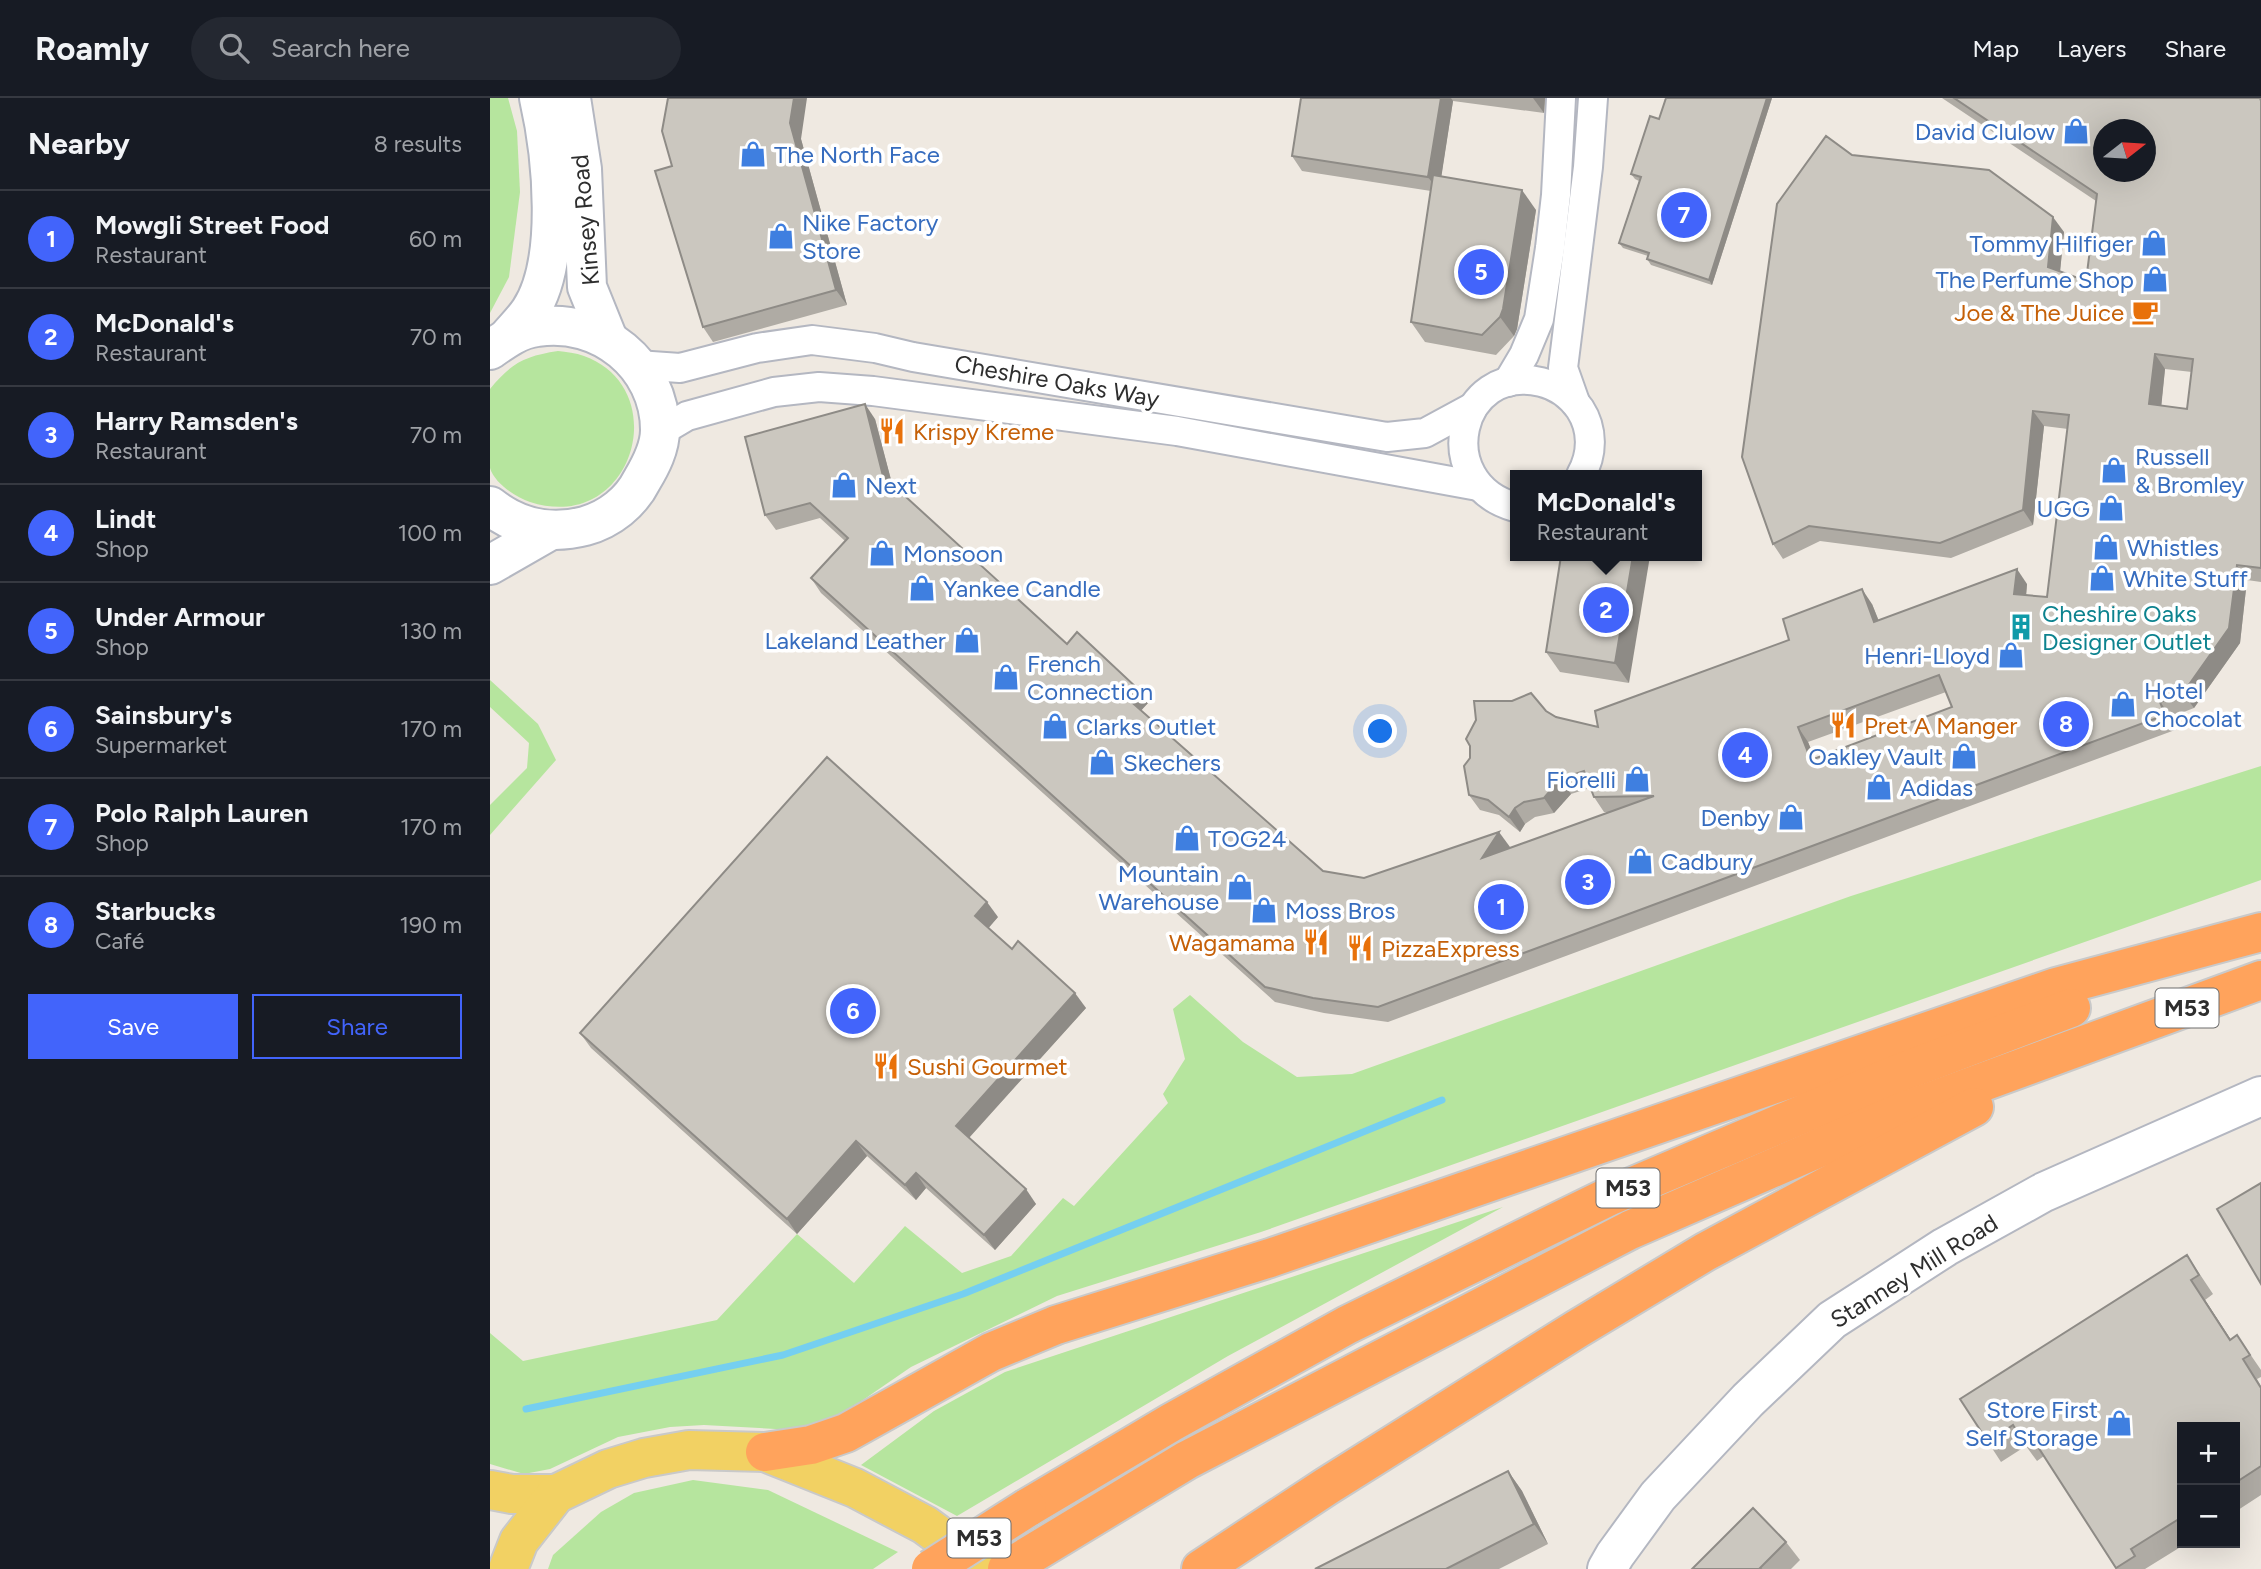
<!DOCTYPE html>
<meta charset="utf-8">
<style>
:root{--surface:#171b24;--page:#242831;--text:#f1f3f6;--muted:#9ea1a6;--line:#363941;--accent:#4264fb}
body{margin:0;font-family:Figtree,sans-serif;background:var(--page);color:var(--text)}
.controls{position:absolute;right:21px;bottom:21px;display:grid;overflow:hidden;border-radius:0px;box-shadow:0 7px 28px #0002}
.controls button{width:63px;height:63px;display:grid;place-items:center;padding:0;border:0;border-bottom:2px solid var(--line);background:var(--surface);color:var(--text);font:35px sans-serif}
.compass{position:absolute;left:1603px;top:21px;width:63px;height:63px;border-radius:50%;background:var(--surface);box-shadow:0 7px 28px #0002;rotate:73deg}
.you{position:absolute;left:891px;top:634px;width:24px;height:24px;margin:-18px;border:5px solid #fff;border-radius:50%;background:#1a73e8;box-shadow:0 0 0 10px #1a73e833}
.badge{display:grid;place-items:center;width:46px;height:46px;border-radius:50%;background:var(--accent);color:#fff;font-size:23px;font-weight:700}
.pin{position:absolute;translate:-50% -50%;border:4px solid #fff;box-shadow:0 2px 7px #0006}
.popup{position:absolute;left:1020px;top:372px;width:192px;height:91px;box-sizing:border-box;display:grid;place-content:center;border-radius:0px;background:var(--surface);filter:drop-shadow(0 2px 5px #0005);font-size:23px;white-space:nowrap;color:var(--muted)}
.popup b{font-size:26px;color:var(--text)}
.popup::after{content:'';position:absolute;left:50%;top:100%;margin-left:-14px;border:14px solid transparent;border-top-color:var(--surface)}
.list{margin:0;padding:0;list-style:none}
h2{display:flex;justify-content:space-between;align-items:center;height:91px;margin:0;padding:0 28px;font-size:30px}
h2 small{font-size:23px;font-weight:400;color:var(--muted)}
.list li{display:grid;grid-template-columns:46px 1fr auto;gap:21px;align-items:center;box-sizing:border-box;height:98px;padding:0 28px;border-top:2px solid var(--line)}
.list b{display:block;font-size:26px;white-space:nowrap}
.list p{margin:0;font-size:23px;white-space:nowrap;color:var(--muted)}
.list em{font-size:23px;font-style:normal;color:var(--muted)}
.actions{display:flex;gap:14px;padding:21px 28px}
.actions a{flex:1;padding:16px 0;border:2px solid var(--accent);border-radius:0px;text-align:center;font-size:24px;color:var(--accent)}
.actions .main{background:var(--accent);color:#fff}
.icon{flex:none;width:38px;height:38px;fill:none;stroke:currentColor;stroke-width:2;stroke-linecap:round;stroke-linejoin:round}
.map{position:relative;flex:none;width:1771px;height:1471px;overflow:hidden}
header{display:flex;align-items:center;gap:42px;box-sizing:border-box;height:98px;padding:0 35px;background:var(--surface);border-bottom:2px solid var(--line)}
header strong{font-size:33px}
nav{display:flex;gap:38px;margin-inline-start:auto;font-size:24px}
.search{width:490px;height:63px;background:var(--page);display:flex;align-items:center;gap:18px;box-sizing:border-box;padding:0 24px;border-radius:38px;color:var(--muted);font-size:26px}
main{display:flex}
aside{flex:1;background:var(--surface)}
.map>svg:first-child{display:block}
.green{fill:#b6e59e}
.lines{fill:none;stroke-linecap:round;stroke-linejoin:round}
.stream{stroke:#75cff0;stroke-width:7}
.street-casing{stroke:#b4b7c1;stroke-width:32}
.secondary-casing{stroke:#b4b7c1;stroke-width:42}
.primary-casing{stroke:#c9c9c9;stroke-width:42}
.highway-casing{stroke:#c9c9c9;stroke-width:42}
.street{stroke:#fff;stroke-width:28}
.secondary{stroke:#fff;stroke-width:38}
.primary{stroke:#f2d163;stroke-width:38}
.highway{stroke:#ffa35c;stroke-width:38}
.highway-bridge-casing{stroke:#c9c9c9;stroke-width:42;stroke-linecap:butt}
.highway-bridge{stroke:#ffa35c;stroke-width:38}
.wall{fill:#afaba4;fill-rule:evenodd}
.shaded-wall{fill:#8e8b86}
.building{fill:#cbc7bf;stroke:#8e8b86;stroke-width:2;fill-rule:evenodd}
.labels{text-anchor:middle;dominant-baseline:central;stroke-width:7;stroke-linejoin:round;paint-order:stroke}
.shield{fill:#fff;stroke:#6d6d6d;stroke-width:2}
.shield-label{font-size:23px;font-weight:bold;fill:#2e2e2e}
.shop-label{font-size:24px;fill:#366cbe;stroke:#fff;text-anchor:start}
.street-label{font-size:24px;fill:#2e2e2e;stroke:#fff}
.food-label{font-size:24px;fill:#c56008;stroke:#fff;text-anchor:start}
.culture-label{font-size:24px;fill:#0d838f;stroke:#fff;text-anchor:start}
</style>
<header>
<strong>Roamly</strong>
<div class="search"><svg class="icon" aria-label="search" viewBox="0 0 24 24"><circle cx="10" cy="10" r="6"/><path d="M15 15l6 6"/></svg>Search here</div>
<nav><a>Map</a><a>Layers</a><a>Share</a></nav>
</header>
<main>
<aside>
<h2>Nearby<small>8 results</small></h2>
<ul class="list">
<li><span class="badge">1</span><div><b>Mowgli Street Food</b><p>Restaurant</p></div><em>60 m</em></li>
<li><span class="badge">2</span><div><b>McDonald's</b><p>Restaurant</p></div><em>70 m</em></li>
<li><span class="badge">3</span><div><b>Harry Ramsden's</b><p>Restaurant</p></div><em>70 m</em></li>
<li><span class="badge">4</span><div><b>Lindt</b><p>Shop</p></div><em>100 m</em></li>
<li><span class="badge">5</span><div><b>Under Armour</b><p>Shop</p></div><em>130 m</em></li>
<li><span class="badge">6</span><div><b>Sainsbury's</b><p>Supermarket</p></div><em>170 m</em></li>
<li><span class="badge">7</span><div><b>Polo Ralph Lauren</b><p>Shop</p></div><em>170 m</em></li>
<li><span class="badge">8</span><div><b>Starbucks</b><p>Café</p></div><em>190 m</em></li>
</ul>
<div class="actions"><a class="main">Save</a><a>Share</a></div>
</aside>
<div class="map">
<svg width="1771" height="1471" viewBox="0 0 1771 1471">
<rect width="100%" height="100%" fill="#efe9e1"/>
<g class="green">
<polygon points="0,0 18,0 27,33 30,94 19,179 0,215"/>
<path d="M 68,253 C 76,254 86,255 94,258 C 185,291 143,437 40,404 C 26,399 5,386 0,370 C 0,359 0,306 0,291 C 21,265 35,258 68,253 Z"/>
<polygon points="0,582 48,626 66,662 0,737 0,707 37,670 39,645 0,609"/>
<polygon points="1771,668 1771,782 771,1134 567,1198 421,1269 357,1313 325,1329 303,1332 214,1327 180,1329 128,1339 60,1371 34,1376 0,1366 0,1235 33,1263 227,1222 307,1136 364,1185 415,1128 472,1175 521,1158 573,1100 584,1108 678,1005 673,996 695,961 683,911 700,897 753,944 807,979 862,976 1361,798"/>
<polygon points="1013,1109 738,1258 467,1418 371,1367 444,1313 515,1274"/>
<polygon points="203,1382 278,1392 408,1454 383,1471 58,1471 63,1457 111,1414 144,1395"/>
</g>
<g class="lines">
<polyline class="stream" points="36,1311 293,1257 473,1196 952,1002"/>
<g class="street-casing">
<g id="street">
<polyline points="147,267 190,270 267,250 322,242 385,250 423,259 897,339 935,335 983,309"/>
<polyline points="1018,284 1034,257 1049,221 1060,150 1066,97 1071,0"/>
<polyline points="1085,304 1073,270 1098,69 1103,0"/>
<polyline points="170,334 197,318 284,294 329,289 383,293 687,333 988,388"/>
<path d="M 1025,409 C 940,385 968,264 1051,284 C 1068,288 1080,297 1090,311 C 1103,331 1103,356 1091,377"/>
</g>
</g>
<g class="secondary-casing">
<g id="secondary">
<polyline points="81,0 92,71 97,189 118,241"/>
<path d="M 19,238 C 26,230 34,222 40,213 C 73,163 62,57 49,0"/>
<path d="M 0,252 C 14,242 29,231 47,229 C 110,219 170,267 170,332 C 170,350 161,367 152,382 C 141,404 120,421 95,428 C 60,437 28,430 0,408"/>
<polyline points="0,467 61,432"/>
<polyline points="1117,1471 1125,1457 1168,1398 1258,1302 1342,1222 1455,1149 1554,1094 1771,998"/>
</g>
</g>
<g class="primary-casing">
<g id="primary">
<polyline points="0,1392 22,1396 66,1396"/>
<polyline points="18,1471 29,1443 66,1396 118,1371 154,1360 199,1352 275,1354 365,1390 435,1427 495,1471"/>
</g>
</g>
<g class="highway-casing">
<g id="highway">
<polyline points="275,1354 321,1347 356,1335 501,1254 566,1227 780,1160 1566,889 1771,834"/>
<polyline points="537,1410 682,1324 857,1227 1120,1098 1407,976 1581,910"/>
<polyline points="517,1471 697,1362 1140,1132 1414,1013 1771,882"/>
<polyline points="711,1471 837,1388 1087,1231 1215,1154 1484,1009"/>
</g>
</g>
<use href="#street" class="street"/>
<use href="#secondary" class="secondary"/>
<use href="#primary" class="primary"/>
<use href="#highway" class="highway"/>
<g class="highway-bridge-casing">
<polyline id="highway-bridge" points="441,1471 537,1410"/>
</g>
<use href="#highway-bridge" class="highway-bridge"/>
</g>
<g class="wall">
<polygon points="811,0 1055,0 1054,15 963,3 951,79 1046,112 1027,231 1024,238 1006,257 935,244 921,224 941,93 812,73 802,58"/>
<polygon points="1176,0 1282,0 1222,187 1161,167 1157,161 1158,158 1133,150 1129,145 1149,83 1145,81 1141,76 1169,21"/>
<path d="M 1452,0 L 1771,0 L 1771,484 L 1757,482 L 1750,545 L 1704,610 L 1681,619 L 1685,632 L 898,924 L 834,915 L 785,904 L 331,495 L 321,480 L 355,443 L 330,420 L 286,432 L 275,417 L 385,321 L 402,386 L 577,546 L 658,605 L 651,612 L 833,773 L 874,780 L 1020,749 L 1019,750 L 1120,714 L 1114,714 L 1104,699 L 1100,690 L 1081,696 L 1064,715 L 1045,719 L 1035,726 L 1030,734 L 1009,717 L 990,712 L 979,697 L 1056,613 L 1066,619 L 1108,629 L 1299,542 L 1382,506 L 1389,523 L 1537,486 L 1536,497 L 1557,499 L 1578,331 L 1554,328 L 1543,427 L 1461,460 L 1330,443 L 1293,461 L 1283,446 L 1362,57 L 1574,134 L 1570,173 L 1596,183 L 1606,103 ZM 1675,271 L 1702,274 L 1697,311 L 1671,308 ZM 1456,594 L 1462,609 L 1325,661 L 1318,644 Z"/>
<polygon points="311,41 357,207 223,244 213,229 182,68"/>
<polygon points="1071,458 1139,585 1070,574 1056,554"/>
<polygon points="508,819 498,830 522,851 596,910 479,1040 546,1106 505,1152 436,1090 426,1102 377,1058 307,1136 101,950 90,935"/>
<polygon points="1697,1157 1723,1196 1715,1202 1741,1242 1747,1237 1771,1272 1771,1279 1767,1281 1771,1288 1771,1397 1745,1414 1745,1329 1692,1329 1692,1445 1697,1445 1655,1471 1626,1471 1554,1358 1547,1363 1536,1348 1511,1364 1498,1344"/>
<polygon points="1018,1373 1032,1393 1058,1446 1009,1471 825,1471"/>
<polygon points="1296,1444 1310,1462 1301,1471 1202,1471"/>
</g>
<g class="shaded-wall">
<polygon points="304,0 317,0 311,41 357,207 346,192 300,25"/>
<polygon points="951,0 961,0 963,3 949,94 938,79"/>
<polygon points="1043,0 1055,0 1054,15"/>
<polygon points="1277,0 1282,0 1222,187 1219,182"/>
<polygon points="1032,92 1046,112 1027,231 1024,238 1010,219"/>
<polygon points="1563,119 1574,134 1569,184 1558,169"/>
<polygon points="1665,256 1675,271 1670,321 1659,306"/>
<polygon points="375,306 385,321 404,393 393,378"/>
<polygon points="1543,313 1554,328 1543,427 1533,412"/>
<polygon points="1143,458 1160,458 1139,585 1125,565"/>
<polygon points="1747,467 1757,482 1750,545 1704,610 1693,595"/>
<polygon points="1527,471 1537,486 1535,511 1524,496"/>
<polygon points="1372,491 1382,506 1395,539 1384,524"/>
<polygon points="647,590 658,605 648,616 638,601"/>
<polygon points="1670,604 1681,619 1685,632 1675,617"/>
<polygon points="1308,629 1318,644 1332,677 1321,662"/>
<polygon points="1070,681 1081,696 1064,715 1054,700"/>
<polygon points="1025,710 1035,726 1030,734 1019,719"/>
<polygon points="1009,734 1020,749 1003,775 992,760"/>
<polygon points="497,804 508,819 496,833 485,818"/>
<polygon points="585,895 596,910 476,1043 466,1028"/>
<polygon points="366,1043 377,1058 307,1136 297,1121"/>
<polygon points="426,1075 436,1090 426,1102 415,1087"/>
<polygon points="536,1091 546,1106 505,1152 494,1137"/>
<polygon points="1701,1182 1715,1202 1754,1262 1740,1242"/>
<polygon points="1018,1373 1032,1393 1058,1446 1044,1426"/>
</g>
<g class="building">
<polygon points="178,0 304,0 300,25 346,192 213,229 165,73 182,68 172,33"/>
<polygon points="811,0 951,0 938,79 802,58"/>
<polygon points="1176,0 1277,0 1219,182 1157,161 1159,155 1129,145 1151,79 1141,76 1160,18 1169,21"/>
<path d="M 1464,0 L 1770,0 L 1771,3 L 1771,470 L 1747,467 L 1739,530 L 1693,595 L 1670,604 L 1675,617 L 888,909 L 823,900 L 775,889 L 321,480 L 358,440 L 320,405 L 275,417 L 255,339 L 375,306 L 393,378 L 577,546 L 587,534 L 647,590 L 638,601 L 833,773 L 874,780 L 1009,734 L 992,760 L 1164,698 L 1104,699 L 1094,673 L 1070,681 L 1054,700 L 1034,704 L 1025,710 L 1019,719 L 998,702 L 979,697 L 974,668 L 980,660 L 980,648 L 976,641 L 986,622 L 984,603 L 1022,603 L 1041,595 L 1056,613 L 1066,619 L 1108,629 L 1105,613 L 1299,542 L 1293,521 L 1372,491 L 1384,524 L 1527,471 L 1524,496 L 1557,499 L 1579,317 L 1543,313 L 1533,412 L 1450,445 L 1319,428 L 1283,446 L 1252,359 L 1287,106 L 1336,38 L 1362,57 L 1499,72 L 1563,119 L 1558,169 L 1596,183 L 1607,96 ZM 1614,32 L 1656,32 L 1656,74 L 1614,74 ZM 1665,256 L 1703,261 L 1697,311 L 1659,306 ZM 1449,577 L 1462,609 L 1321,662 L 1308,629 Z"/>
<polygon points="943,77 1032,92 1013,211 1010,219 992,237 921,224"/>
<polygon points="1071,458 1143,458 1125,565 1056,554"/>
<polygon points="337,659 497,804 485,818 522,851 528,843 585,895 466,1028 536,1091 494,1137 426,1075 415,1087 366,1043 297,1121 90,935"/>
<polygon points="1771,1085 1771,1186 1727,1111"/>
<polygon points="1697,1157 1709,1177 1701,1182 1740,1242 1747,1237 1760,1257 1753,1261 1771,1290 1771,1368 1745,1385 1745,1329 1692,1329 1692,1419 1641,1451 1645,1458 1626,1470 1541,1338 1533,1343 1523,1327 1498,1344 1470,1301"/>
<polygon points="1018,1373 1044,1426 956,1471 825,1471"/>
<polygon points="1263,1410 1296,1444 1270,1470 1271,1471 1202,1471"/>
</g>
<defs>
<g id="shop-bare" transform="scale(2.1)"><path d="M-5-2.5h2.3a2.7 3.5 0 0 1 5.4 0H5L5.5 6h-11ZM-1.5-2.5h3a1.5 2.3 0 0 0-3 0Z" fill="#3f7fe0" stroke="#fff" stroke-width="2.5" paint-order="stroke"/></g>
<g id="cafe-bare" transform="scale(2.1)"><path d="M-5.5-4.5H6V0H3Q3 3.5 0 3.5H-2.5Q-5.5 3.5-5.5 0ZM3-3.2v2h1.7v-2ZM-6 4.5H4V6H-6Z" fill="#e8710a" stroke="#fff" stroke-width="2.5" paint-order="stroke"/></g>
<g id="restaurant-bare" transform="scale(2.1)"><path d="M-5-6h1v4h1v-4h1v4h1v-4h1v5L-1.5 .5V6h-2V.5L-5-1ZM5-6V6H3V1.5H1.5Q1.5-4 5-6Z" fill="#e8710a" stroke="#fff" stroke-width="2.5" paint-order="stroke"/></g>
<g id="building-bare" transform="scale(2.1)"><path d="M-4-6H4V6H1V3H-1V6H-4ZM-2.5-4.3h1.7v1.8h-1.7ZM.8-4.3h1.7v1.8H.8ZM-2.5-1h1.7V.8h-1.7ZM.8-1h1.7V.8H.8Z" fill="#0f9aa8" stroke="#fff" stroke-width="2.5" paint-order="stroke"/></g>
</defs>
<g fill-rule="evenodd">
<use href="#shop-bare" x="1586" y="33"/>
<use href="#shop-bare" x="263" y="56"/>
<use href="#shop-bare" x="291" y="138"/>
<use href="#shop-bare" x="1664" y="145"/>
<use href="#shop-bare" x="1665" y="181"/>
<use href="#cafe-bare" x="1655" y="214"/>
<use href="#restaurant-bare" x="402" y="333"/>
<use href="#shop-bare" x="1624" y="372"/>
<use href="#shop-bare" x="354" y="387"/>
<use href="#shop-bare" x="1621" y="410"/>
<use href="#shop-bare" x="1616" y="449"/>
<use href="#shop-bare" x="392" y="455"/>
<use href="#shop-bare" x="1612" y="480"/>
<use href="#shop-bare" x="432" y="490"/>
<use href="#building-bare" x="1531" y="529"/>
<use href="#shop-bare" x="477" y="542"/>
<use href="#shop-bare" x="1521" y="557"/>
<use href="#shop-bare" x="516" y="579"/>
<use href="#shop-bare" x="1633" y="606"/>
<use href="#restaurant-bare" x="1353" y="627"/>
<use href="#shop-bare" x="565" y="628"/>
<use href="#shop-bare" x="1474" y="658"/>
<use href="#shop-bare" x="612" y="664"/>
<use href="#shop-bare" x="1147" y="681"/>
<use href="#shop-bare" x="1389" y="689"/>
<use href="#shop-bare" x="1301" y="719"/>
<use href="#shop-bare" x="697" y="740"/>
<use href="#shop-bare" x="1150" y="763"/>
<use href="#shop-bare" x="750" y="789"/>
<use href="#shop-bare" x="774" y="812"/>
<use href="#restaurant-bare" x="826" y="844"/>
<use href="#restaurant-bare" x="870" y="850"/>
<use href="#restaurant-bare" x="396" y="968"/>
<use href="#shop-bare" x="1629" y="1325"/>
</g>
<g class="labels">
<g class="shield">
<rect x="1665.5" y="890.5" width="63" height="39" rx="5"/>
<rect x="1106.5" y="1070.5" width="63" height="39" rx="5"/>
<rect x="457.5" y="1420.5" width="63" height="39" rx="5"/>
</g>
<g class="shield-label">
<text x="1697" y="910">M53</text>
<text x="1138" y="1090">M53</text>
<text x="489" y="1440">M53</text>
</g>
<g class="shop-label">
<text x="1565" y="33" text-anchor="end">David Clulow</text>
<text x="284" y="56">The North Face</text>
<text x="312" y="124">Nike Factory<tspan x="312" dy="28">Store</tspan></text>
<text x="1643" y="145" text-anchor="end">Tommy Hilfiger</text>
<text x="1644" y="181" text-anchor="end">The Perfume Shop</text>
<text x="1645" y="358">Russell<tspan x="1645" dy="28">&amp; Bromley</tspan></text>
<text x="375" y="387">Next</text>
<text x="1600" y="410" text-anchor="end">UGG</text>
<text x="1637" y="449">Whistles</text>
<text x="413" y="455">Monsoon</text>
<text x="1633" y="480">White Stuff</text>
<text x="453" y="490">Yankee Candle</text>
<text x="456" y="542" text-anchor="end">Lakeland Leather</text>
<text x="1500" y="557" text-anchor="end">Henri-Lloyd</text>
<text x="537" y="565">French<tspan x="537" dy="28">Connection</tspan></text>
<text x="1654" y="592">Hotel<tspan x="1654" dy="28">Chocolat</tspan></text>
<text x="586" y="628">Clarks Outlet</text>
<text x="1453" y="658" text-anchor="end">Oakley Vault</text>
<text x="633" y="664">Skechers</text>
<text x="1126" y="681" text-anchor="end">Fiorelli</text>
<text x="1410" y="689">Adidas</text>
<text x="1280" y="719" text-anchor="end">Denby</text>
<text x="718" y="740">TOG24</text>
<text x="1171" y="763">Cadbury</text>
<text x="729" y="775" text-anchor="end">Mountain<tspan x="729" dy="28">Warehouse</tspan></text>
<text x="795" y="812">Moss Bros</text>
<text x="1608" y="1311" text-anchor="end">Store First<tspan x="1608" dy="28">Self Storage</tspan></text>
</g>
<g class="street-label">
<text transform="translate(95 122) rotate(-95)">Kinsey Road</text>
<text transform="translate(567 283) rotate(10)">Cheshire Oaks Way</text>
<text transform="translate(1424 1173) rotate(-32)">Stanney Mill Road</text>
</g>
<g class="food-label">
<text x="1634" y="214" text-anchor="end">Joe &amp; The Juice</text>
<text x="423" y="333">Krispy Kreme</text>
<text x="1374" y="627">Pret A Manger</text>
<text x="805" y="844" text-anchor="end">Wagamama</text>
<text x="891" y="850">PizzaExpress</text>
<text x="417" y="968">Sushi Gourmet</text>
</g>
<g class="culture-label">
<text x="1552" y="515">Cheshire Oaks<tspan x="1552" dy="28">Designer Outlet</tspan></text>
</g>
</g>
</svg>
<div class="controls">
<button>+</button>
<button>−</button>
</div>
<svg class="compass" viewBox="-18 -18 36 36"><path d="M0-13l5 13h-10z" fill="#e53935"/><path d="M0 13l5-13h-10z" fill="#9ea1a6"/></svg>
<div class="you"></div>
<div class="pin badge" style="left:1011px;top:809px">1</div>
<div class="pin badge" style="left:1116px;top:512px">2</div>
<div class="popup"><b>McDonald's</b>Restaurant</div>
<div class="pin badge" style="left:1098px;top:784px">3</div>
<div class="pin badge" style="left:1255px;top:657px">4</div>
<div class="pin badge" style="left:991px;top:174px">5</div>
<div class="pin badge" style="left:363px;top:913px">6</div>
<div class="pin badge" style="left:1194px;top:117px">7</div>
<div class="pin badge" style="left:1576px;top:626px">8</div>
</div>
</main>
